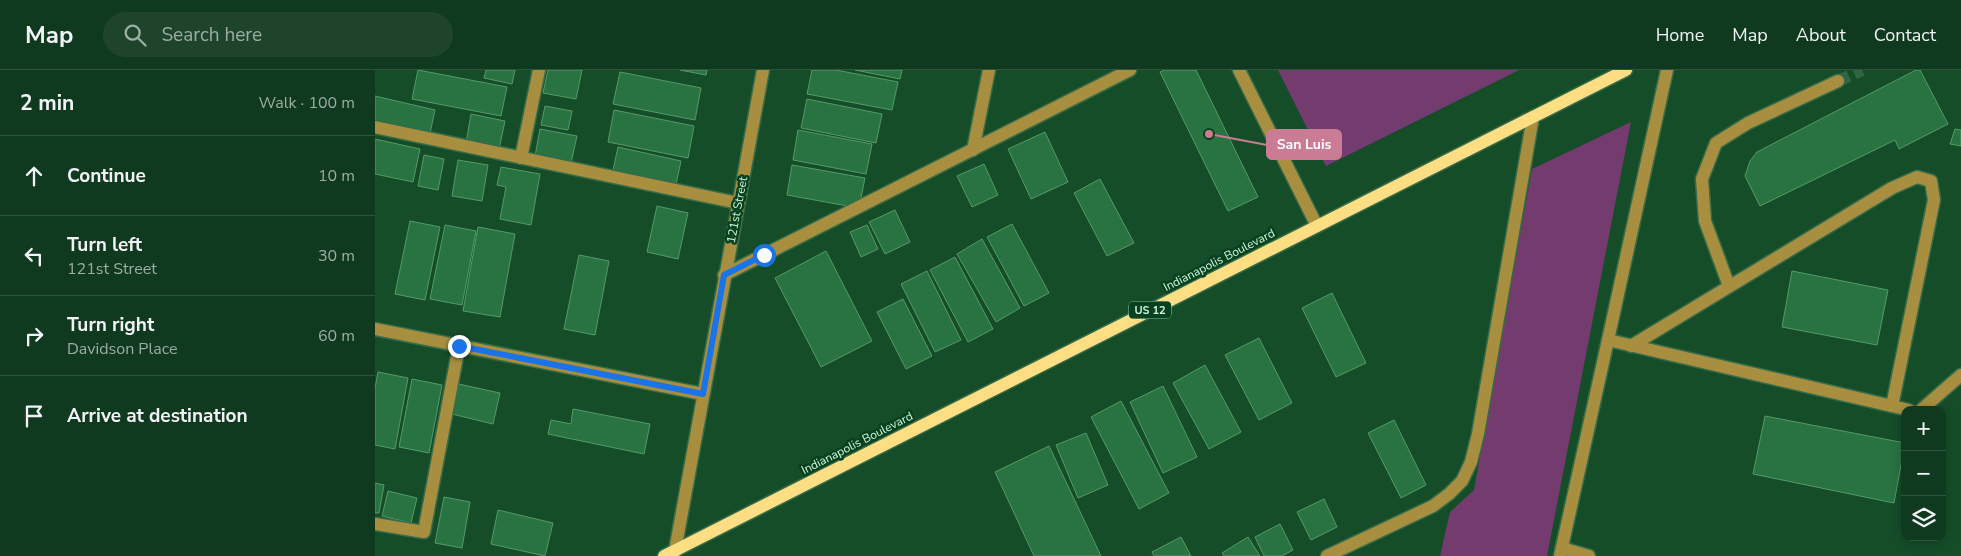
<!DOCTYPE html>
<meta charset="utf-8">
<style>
:root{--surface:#103a1f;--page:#1e452c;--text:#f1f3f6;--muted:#9cada4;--line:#30543d}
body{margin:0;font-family:"Nunito Sans",sans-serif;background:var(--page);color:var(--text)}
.controls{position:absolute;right:15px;bottom:15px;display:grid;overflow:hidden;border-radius:10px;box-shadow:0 2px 12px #0003}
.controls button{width:45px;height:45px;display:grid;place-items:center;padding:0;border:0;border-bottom:1px solid var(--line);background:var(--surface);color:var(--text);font:25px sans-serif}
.stop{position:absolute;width:15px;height:15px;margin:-11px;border:4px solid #1a73e8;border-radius:50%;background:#fff}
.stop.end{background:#1a73e8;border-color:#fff;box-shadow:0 1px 5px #0008}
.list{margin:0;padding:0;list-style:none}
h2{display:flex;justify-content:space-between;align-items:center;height:65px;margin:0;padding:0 20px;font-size:21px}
h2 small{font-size:16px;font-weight:400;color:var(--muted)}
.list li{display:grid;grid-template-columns:32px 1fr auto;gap:15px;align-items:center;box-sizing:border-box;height:80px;padding:0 20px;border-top:1px solid var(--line)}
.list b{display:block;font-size:19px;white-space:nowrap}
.list p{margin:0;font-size:16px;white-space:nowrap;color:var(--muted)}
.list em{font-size:16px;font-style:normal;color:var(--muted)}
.icon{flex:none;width:28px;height:28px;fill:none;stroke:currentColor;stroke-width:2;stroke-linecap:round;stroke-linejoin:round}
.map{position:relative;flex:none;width:1586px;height:486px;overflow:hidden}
header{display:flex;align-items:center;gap:30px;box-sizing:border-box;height:70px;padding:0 25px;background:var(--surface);border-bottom:1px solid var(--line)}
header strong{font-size:24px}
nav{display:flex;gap:28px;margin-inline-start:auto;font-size:18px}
.search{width:350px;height:45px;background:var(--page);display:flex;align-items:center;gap:12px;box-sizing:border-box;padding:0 18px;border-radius:28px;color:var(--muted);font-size:19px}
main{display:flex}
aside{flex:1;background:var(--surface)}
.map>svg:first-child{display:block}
.green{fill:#743b6e}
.building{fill:#297242;stroke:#549b68}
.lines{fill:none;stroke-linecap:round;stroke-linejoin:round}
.minor-tunnel{stroke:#316644;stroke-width:12;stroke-dasharray:12 6;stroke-linecap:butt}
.minor-casing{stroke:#376b49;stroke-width:15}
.major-casing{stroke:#376b49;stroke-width:15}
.minor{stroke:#a88f3f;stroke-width:12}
.major{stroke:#fdde82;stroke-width:12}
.route{stroke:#1a73e8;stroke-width:6}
.labels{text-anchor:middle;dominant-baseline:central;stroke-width:5;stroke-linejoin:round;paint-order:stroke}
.shield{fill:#06421f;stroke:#95c0a2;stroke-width:1}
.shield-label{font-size:11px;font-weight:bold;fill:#d2f6da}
.street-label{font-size:12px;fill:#d2f6da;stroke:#06421f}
.leader{fill:none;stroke:#c97c94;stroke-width:2}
.callout-dot{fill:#c97c94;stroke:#06421f;stroke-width:2}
.callout{fill:#c97c94;stroke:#c97c94;stroke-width:2}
.callout-label{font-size:14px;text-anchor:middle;font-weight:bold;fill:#fff}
</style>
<header>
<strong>Map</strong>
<div class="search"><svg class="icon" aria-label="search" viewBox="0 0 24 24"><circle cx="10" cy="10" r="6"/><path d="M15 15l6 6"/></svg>Search here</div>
<nav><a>Home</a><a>Map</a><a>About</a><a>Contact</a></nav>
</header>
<main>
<aside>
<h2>2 min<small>Walk · 100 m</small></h2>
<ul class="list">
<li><svg class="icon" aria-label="ahead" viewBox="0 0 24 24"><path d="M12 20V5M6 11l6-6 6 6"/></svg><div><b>Continue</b></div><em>10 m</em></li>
<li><svg class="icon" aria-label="left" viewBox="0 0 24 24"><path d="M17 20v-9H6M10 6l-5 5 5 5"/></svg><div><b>Turn left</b><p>121st Street</p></div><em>30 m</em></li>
<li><svg class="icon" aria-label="right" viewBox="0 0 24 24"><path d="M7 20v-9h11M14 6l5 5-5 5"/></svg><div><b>Turn right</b><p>Davidson Place</p></div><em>60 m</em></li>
<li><svg class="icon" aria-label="arrive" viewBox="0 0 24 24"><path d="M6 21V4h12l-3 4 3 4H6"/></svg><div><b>Arrive at destination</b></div></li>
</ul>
</aside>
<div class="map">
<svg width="1586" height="486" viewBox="0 0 1586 486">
<rect width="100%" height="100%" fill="#154d29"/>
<g class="green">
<polygon points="903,0 1144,0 951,96"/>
<polygon points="1256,52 1172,486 1065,486 1075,442 1099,420 1157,99"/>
</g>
<g class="building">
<polygon points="43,0 132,17 126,46 37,29"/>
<polygon points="111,0 140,0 137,14 109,8"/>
<polygon points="173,0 207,0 201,29 168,23"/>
<polygon points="305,0 332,0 331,5"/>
<polygon points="437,0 461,0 523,12 517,40 432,24"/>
<polygon points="480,0 527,0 525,9"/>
<polygon points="790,0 821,0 883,127 853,141 785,2"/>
<polygon points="1541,0 1545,0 1573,54 1524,79 1520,70 1385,136 1370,106 1375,91 1382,82"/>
<polygon points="245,2 326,18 320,50 238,34"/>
<polygon points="0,26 60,40 54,68 0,55"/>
<polygon points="432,29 507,44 501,73 426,58"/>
<polygon points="170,36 197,41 193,60 166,55"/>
<polygon points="239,40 319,56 313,88 233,72"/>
<polygon points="96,44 130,51 124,79 91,73"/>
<polygon points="165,59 202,66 196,93 160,86"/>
<polygon points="1580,59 1586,60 1586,76 1575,74"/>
<polygon points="423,60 497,74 491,104 418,90"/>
<polygon points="670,62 693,112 656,129 633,79"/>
<polygon points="0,69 45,79 38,112 0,104"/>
<polygon points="243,77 306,91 300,119 237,105"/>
<polygon points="49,85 69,89 63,120 43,116"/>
<polygon points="83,90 113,95 107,131 77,126"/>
<polygon points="609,94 623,125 597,137 582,106"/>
<polygon points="417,95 490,108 484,138 412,125"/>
<polygon points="126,97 165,104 156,155 125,149 131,117 122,115"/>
<polygon points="725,109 759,173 732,186 699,123"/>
<polygon points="282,136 313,143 303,189 272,182"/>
<polygon points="520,140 535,172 510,184 494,152"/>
<polygon points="35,151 65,157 50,230 20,224"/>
<polygon points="637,154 674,223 649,236 612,167"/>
<polygon points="70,155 101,161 87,235 55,229"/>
<polygon points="492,155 503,179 486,187 475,162"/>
<polygon points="103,157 140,164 125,247 88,241"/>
<polygon points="607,169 645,238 621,252 582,184"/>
<polygon points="451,181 497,271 446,297 400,208"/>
<polygon points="204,185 234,191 220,265 189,259"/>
<polygon points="580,187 618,259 593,272 555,200"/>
<polygon points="552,201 586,270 560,282 526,214"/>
<polygon points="1417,201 1513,220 1502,275 1407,257"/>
<polygon points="957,223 991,293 961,307 927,238"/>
<polygon points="528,229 557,286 531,299 502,242"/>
<polygon points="884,268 917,333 884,350 850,285"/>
<polygon points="830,295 866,362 834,379 798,313"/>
<polygon points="3,302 33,308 20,379 0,375 0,318"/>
<polygon points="37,309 67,315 54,383 24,377"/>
<polygon points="84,314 125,323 118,354 77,344"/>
<polygon points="788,316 822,387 788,403 755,332"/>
<polygon points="746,331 794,423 764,439 716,347"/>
<polygon points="198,339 275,354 269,384 173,364 176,350 196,354"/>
<polygon points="1390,346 1530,373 1519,433 1378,404"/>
<polygon points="1019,350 1051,415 1026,428 993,363"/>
<polygon points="711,363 733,415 703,428 681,375"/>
<polygon points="674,376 726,486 659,486 620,402"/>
<polygon points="0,413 9,415 4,443 0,443"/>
<polygon points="13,421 42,428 36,453 7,446"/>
<polygon points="69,427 95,432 87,478 60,473"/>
<polygon points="949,429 962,457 936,470 922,442"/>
<polygon points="123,440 178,453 170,486 116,474"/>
<polygon points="905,454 918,480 907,486 889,486 880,467"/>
<polygon points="806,467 816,486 779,486 777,482"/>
<polygon points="873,467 885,486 849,486 847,483"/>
</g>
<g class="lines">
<polyline class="minor-tunnel" points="1463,11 1487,0"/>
<g class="minor-casing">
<g id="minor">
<polyline points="864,0 942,156"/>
<polyline points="1292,0 1233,270 1534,340"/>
<polyline points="0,57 363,133"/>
<polyline points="598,80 614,0"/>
<polyline points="146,88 164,0"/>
<polyline points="349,205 755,0"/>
<polyline points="1354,216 1330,151 1327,109 1341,73 1373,53 1463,11"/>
<polyline points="0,259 328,324"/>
<polyline points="1256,276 1517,118 1542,107 1556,111 1559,130 1517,336"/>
<polyline points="1546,340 1586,305"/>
<polyline points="0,454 49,462 84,276"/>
<polyline points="1187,478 1214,486"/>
<polyline points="299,486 388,0"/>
<polyline points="952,486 1058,436 1074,424 1087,411 1096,392 1103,364 1158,47"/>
<polyline points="1185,486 1233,270"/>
</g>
</g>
<g class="major-casing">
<polyline id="major" points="289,486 1251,0"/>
</g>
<use href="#minor" class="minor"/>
<use href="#major" class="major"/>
</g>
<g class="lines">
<polyline class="route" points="84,276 328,324 349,205 389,185"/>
</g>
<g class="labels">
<rect class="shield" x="754" y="231.5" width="42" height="17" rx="4"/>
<g class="shield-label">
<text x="775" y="240">US 12</text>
</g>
<g class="street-label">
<text transform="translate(362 140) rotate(-79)">121st Street</text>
<text transform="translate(844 190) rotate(-27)">Indianapolis Boulevard</text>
<text transform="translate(482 373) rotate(-27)">Indianapolis Boulevard</text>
</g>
</g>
<path class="leader" d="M834 64L892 75"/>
<circle class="callout-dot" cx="834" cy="64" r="5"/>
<rect class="callout" x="892" y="60" width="74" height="29" rx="5"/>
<g class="callout-label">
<text x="929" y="79">San Luis</text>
</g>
</svg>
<div class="controls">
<button>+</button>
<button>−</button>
<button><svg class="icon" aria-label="layers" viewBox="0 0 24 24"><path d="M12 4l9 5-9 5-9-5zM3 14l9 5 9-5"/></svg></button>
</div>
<div class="stop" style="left:389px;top:185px"></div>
<div class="stop end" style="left:84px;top:276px"></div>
</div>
</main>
